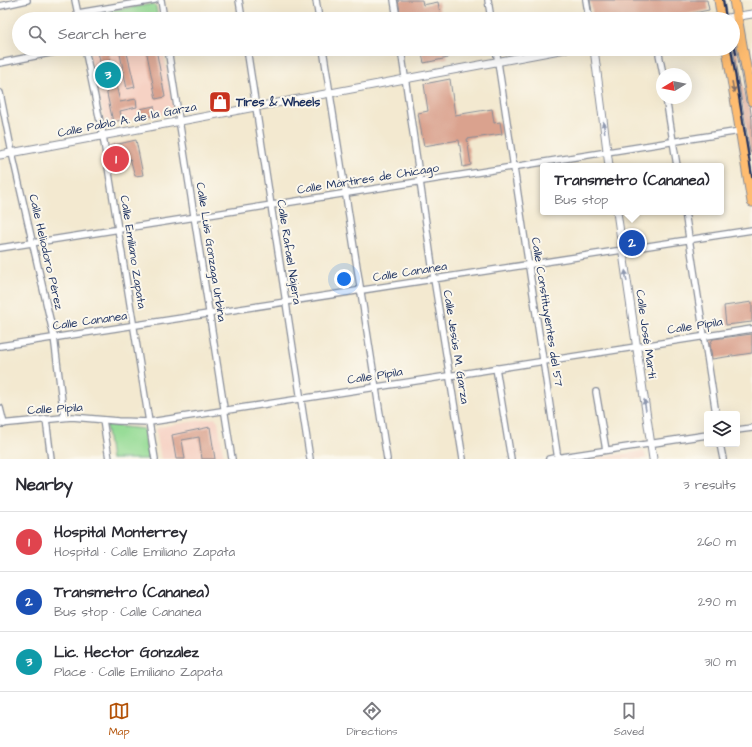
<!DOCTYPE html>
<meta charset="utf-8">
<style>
:root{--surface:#fff;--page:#f2f2f3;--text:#2b2b33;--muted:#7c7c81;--line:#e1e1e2;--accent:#b45309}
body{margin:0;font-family:"Architects Daughter",sans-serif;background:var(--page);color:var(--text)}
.controls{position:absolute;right:12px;bottom:12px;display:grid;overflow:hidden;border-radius:4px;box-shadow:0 4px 16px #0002}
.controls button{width:36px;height:36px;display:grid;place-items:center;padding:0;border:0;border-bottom:1px solid var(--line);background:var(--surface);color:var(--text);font:20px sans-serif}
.compass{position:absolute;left:656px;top:68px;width:36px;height:36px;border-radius:50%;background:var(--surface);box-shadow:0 4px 16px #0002;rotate:260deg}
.you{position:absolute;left:344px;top:279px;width:14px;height:14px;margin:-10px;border:3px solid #fff;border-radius:50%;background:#1a73e8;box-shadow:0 0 0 6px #1a73e833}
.badge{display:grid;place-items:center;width:26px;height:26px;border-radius:50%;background:var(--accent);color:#fff;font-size:13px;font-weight:700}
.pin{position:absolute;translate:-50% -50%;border:2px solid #fff;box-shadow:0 1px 4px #0006}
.popup{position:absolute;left:540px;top:163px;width:184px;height:52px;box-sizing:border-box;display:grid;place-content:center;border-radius:4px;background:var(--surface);filter:drop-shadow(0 1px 3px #0005);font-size:13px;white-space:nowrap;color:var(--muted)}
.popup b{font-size:15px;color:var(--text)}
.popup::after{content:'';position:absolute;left:50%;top:100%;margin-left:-8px;border:8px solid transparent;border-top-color:var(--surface)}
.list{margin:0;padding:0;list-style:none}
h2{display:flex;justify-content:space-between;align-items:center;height:52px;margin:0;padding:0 16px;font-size:17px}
h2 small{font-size:13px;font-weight:400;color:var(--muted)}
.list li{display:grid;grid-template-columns:26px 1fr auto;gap:12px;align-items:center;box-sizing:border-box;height:60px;padding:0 16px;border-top:1px solid var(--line)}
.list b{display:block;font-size:15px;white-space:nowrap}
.list p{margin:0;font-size:13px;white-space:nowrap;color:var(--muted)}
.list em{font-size:13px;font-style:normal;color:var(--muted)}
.icon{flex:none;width:22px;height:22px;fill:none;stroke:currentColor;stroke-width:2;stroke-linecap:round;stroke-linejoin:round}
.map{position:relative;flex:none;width:752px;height:459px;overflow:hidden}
.search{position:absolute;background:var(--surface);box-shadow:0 4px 16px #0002;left:12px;right:12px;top:12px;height:44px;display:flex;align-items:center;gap:10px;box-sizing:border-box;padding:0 14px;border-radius:22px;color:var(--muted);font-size:15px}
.sheet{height:232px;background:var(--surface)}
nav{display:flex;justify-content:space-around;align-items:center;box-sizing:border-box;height:56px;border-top:1px solid var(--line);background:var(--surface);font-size:11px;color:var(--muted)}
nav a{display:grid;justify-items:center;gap:2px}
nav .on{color:var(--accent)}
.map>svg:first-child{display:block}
.built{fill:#f6d2c4}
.green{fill:#95db95;stroke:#58857a}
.building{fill:#daa28e}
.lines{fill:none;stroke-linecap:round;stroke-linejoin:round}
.minor-casing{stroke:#878c97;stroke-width:8}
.tertiary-casing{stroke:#878c97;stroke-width:9}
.primary-casing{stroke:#878c97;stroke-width:11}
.minor{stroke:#fff;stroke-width:5.5}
.tertiary{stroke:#fff;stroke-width:7}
.primary{stroke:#febc70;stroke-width:9}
.rail{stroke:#1b2f5e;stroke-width:2}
.oneway{fill:#816e66}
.oneway2{fill:#8d97ae}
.labels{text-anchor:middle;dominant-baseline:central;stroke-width:4;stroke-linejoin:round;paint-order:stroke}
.poi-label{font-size:12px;font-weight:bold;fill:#1b2f5e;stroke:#fbf7ec;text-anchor:start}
.street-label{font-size:12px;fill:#1b2f5e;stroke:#fbf7ec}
</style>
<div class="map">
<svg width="752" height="459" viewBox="0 0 752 459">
<rect width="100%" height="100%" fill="#fbf7ec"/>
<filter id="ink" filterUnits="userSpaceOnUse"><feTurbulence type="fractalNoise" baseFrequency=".025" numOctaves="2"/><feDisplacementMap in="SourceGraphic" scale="8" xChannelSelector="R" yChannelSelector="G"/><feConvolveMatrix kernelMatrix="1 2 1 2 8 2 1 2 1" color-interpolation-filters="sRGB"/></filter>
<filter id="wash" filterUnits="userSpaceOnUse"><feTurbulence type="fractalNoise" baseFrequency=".012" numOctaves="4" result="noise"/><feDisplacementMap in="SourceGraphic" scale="16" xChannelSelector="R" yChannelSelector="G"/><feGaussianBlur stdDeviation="0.9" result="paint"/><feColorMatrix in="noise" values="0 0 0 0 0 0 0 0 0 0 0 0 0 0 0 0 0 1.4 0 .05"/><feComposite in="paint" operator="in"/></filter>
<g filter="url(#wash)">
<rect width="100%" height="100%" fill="#f3e9d0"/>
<g class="built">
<polygon points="111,49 163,49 174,112 105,125 89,53"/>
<polygon points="215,418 218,421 224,459 161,459 156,430 159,427"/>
<polygon points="642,451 645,453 646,459 588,459"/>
</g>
<g class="green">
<polygon points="153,4 156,7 158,19 82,19 85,14"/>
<polygon points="106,425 144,429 148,459 111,459"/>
</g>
<g id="blocks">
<g class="building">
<polygon points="398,0 422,0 423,5 438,2 441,19 401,19"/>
<polygon points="590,0 707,0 709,10 663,19 593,19"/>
<polygon points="733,37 734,37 746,102 750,107 752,119 752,152 750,152 733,49"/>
<polygon points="119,49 126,49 135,87 127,89"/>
<polygon points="146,49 156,49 165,97 156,99"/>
<polygon points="421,49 446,49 448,58 424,63"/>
<polygon points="108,50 120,102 136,99 137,107 120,111 122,120 113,122 98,52"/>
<polygon points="450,79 455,115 492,109 494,123 500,122 502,134 467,139 471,165 463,167 459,140 424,146 418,113 428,111 424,84"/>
<polygon points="154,106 156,115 142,118 140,109"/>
<polygon points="136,140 143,175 135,176 130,158 112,161 110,146"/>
<polygon points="752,302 752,322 726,325 724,306"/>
<polygon points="752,334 752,353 712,359 710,344 713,339"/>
<polygon points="210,427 215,459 202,459 199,437 182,440 185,459 176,459 172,435"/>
</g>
</g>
</g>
<g filter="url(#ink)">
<use href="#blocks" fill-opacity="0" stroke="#878c97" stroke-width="1"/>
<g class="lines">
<g class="minor-casing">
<g id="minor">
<polyline points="75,0 79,19"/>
<polyline points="161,0 164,19"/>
<polyline points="239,0 242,19"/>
<polyline points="316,0 319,19"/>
<polyline points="394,0 397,19"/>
<polyline points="488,0 491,19"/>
<polyline points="586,0 589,19"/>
<polyline points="0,6 27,0"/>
<polyline points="78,13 155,0"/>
<polyline points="85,49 103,136 155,459"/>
<polyline points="168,49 232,459"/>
<polyline points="247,49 310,459"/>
<polyline points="323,49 387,459"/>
<polyline points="401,49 434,279 463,459"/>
<polyline points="496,49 558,459"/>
<polyline points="658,49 663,74"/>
<polyline points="0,63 70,49"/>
<polyline points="0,93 12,153 54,337 64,417"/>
<polyline points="666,98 677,166"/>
<polyline points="685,212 716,414"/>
<polyline points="0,248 740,131"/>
<polyline points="0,346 752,230"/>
<polyline points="496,368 511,459"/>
<polyline points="596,392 606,450"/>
<polyline points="0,408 4,424"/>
<polyline points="46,419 51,459"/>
<polyline points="103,420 109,459"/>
<polyline points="0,424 72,417 118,421 150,422 752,329"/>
<polyline points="737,430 752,428"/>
<polyline points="720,444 723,459"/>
<polyline points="549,459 707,435"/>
</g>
</g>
<g class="tertiary-casing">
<g id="tertiary">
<polyline points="721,19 752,14"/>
<polyline points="594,49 609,166"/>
<polyline points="0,155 565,49"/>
<polyline points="617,212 653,459"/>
</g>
</g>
<g class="primary-casing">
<g id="primary">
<polyline points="719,0 722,19"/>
<polyline points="734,0 752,101"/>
<polyline points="727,49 752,202"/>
</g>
</g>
<use href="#minor" class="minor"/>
<use href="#tertiary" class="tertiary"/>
<use href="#primary" class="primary"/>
<g class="rail">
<polyline points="723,0 726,19"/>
<polyline points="733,37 736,54"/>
<polyline points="731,49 752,177"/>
</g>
</g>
<defs><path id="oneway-solid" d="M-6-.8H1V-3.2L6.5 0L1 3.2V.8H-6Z"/></defs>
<use class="oneway" href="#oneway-solid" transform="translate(733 87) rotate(81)"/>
<g class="oneway2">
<use href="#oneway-solid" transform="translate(604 127) rotate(-97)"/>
<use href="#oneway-solid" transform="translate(626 276) rotate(-98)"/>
<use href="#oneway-solid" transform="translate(645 405) rotate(-99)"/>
</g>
</g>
<defs>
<g id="shop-square" transform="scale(1.15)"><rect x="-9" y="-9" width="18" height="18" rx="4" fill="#c8321e" stroke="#fbf7ec"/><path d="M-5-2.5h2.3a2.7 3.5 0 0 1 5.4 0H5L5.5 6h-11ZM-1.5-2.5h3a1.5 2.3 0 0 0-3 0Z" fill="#fff"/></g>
</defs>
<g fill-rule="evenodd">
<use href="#shop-square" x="220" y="102"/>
</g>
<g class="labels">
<g class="poi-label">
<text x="236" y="102">Tires &amp; Wheels</text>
</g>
<g class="street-label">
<text transform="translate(127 120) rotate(-11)">Calle Pablo A. de la Garza</text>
<text transform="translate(368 179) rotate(-9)">Calle Mártires de Chicago</text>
<text transform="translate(46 252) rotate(77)">Calle Heliodoro Pérez</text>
<text transform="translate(133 252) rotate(81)">Calle Emiliano Zapata</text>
<text transform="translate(211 252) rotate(81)">Calle Luis Gonzaga Urbina</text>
<text transform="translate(289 252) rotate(81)">Calle Rafael Nájera</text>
<text transform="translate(410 272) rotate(-9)">Calle Cananea</text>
<text transform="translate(547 312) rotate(81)">Calle Constituyentes del 57</text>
<text transform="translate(90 321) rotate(-8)">Calle Cananea</text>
<text transform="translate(695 326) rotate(-9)">Calle Pípila</text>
<text transform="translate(646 334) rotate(82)">Calle José Martí</text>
<text transform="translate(456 347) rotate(81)">Calle Jesús M. Garza</text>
<text transform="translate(375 376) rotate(-9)">Calle Pípila</text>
<text transform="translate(55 409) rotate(-3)">Calle Pípila</text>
</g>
</g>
</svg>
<div class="controls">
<button><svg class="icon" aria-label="layers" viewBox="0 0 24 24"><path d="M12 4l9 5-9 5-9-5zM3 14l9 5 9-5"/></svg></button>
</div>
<svg class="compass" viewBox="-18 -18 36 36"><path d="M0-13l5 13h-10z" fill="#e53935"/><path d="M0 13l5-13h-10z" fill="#7c7c81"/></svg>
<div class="you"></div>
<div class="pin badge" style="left:116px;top:159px;background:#e0444e">1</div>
<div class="pin badge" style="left:632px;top:243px;background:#1a4fb4">2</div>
<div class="popup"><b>Transmetro (Cananea)</b>Bus stop</div>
<div class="pin badge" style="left:108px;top:75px;background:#0f9aa8">3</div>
<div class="search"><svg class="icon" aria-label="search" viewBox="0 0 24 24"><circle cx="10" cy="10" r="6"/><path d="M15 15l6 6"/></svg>Search here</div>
</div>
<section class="sheet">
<h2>Nearby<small>3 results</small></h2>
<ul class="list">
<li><span class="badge" style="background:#e0444e">1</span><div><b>Hospital Monterrey</b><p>Hospital · Calle Emiliano Zapata</p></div><em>260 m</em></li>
<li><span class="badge" style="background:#1a4fb4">2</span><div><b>Transmetro (Cananea)</b><p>Bus stop · Calle Cananea</p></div><em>290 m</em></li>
<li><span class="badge" style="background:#0f9aa8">3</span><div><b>Lic. Hector Gonzalez</b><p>Place · Calle Emiliano Zapata</p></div><em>310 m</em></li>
</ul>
</section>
<nav>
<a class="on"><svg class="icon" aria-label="map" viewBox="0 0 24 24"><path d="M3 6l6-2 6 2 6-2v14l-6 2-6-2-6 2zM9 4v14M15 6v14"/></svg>Map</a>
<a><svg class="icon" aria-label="directions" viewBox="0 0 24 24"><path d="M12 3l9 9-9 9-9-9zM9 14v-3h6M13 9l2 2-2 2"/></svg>Directions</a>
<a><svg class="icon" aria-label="saved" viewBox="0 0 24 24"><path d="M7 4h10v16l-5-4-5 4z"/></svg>Saved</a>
</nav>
